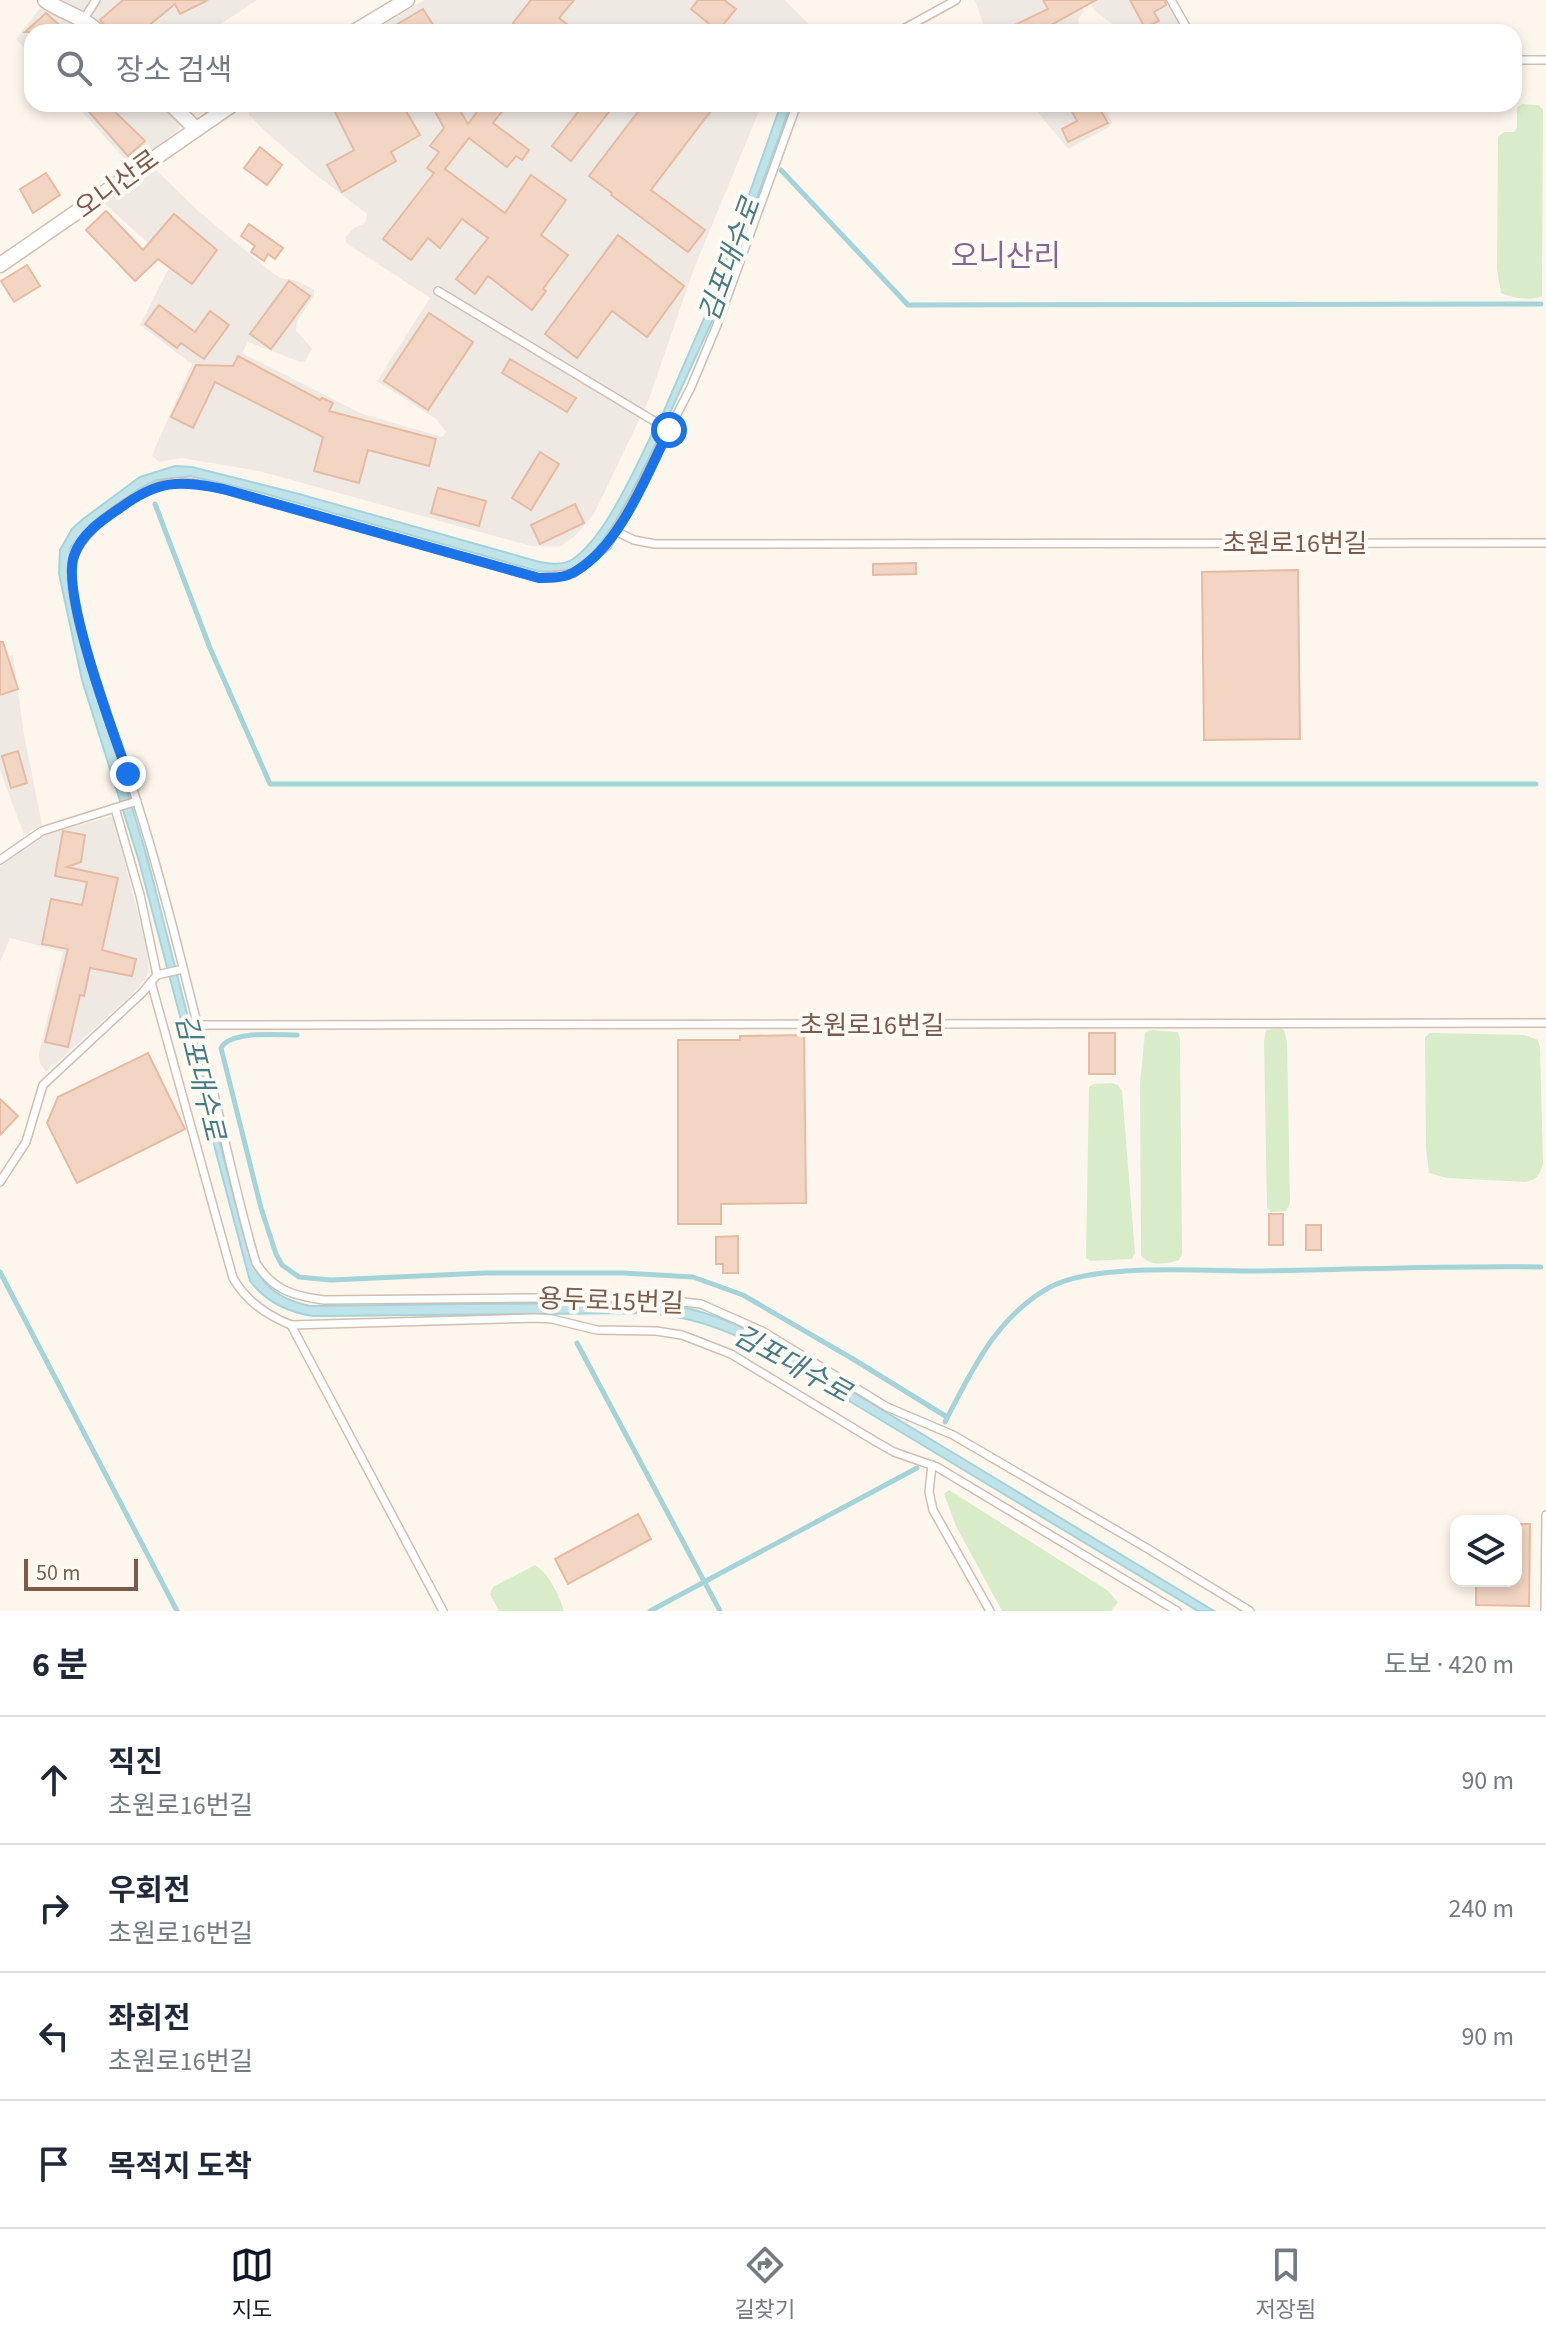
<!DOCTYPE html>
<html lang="ko">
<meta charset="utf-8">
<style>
:root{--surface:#fff;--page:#f2f2f3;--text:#1f2937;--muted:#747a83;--line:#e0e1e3;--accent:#111827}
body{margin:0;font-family:"Source Sans 3","Noto Sans KR",sans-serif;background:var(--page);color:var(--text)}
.controls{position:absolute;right:24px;bottom:24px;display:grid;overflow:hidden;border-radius:16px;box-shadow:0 4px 12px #0003}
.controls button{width:72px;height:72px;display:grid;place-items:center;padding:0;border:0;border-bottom:2px solid var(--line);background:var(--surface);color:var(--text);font:40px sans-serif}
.scale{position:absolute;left:24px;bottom:20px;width:114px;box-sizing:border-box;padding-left:8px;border:4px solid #7a5c4d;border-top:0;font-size:22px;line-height:28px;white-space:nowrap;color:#7a5c4d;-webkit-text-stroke:6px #fffaf3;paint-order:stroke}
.stop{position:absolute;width:24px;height:24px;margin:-18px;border:6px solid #1a73e8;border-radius:50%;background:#fff}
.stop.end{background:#1a73e8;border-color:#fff;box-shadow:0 2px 8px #0008}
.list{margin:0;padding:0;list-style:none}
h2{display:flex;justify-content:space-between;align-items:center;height:104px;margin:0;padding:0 32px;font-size:34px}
h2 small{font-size:26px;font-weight:400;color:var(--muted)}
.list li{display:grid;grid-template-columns:52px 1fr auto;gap:24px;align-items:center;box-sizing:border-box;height:128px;padding:0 32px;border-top:2px solid var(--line)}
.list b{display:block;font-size:30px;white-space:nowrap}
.list p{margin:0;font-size:26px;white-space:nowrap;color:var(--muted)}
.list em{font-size:26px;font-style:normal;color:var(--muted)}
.icon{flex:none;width:44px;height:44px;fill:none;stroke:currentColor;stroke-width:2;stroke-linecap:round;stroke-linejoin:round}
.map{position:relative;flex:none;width:1546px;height:1611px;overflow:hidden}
.search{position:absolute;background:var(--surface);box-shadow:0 4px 12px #0003;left:24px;right:24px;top:24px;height:88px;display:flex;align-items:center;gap:20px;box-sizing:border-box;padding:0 28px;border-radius:24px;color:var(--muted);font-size:30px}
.sheet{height:616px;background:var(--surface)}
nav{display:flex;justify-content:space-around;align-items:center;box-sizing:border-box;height:112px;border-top:2px solid var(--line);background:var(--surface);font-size:22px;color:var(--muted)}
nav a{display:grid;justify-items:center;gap:4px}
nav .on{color:var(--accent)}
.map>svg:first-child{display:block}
.industrial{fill:#efe9e4}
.green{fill:#d8ecc9}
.water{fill:#bfe3e8;stroke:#a5d3da;stroke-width:2}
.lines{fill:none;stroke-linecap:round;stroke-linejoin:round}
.stream{stroke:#a5d3da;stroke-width:5}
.building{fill:#f3d5c3;stroke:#e6bba3;stroke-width:2}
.service-casing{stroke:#d1beb0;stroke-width:10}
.minor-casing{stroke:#d1beb0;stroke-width:17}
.service{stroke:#fff;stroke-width:7}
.minor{stroke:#fff;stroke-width:14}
.route{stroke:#1a73e8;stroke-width:10}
.labels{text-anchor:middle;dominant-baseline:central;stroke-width:8;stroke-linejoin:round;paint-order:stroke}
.street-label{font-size:26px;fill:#7a5c4d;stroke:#fffaf3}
.water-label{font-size:28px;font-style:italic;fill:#437c86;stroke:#fffaf3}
.quarter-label{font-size:30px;fill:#846695;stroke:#fffaf3}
</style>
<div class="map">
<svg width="1546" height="1611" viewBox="0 0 1546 1611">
<rect width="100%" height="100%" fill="#fdf6ec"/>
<g class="industrial">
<polygon points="53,0 257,0 208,32 105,32 94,21"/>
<polygon points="424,0 785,0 817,32 371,32"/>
<polygon points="975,0 1078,0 1084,11 1078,19 1080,32 986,32"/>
<polygon points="1089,0 1166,0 1183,31 1122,32 1094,10"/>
<polygon points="41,7 46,7 91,32 32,32 32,57 16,39"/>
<polygon points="75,104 166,104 180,122 179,129 132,167"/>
<polygon points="253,104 762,104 693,271 649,399 594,514 574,537 559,547 531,546 259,471 181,458 159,462 152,455 192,364 140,325 171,264 104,203 152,166 197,210 269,270 280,278 298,281 314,290 314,295 297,322 296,330 312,349 305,361 300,362 248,342 242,353 360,413 442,437 446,432 436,419 377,381 430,298 346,243 346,236 354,228 365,223 367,214 311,171 267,133 249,115 248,107"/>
<polygon points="1031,104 1102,104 1112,122 1109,127 1068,149"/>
<polygon points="13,655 24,735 42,825 24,835 0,770 0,657"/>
<polygon points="113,816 147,949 149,971 144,981 130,996 46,1072 40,1063 39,1054 63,952 10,938 0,962 0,866 46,834"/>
</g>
<g class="green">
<path d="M 1522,104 L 1538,105 L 1543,109 L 1542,296 C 1531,301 1512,298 1501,293 L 1497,269 L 1498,137 L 1504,132 L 1514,132 L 1517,128 L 1517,108 Z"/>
<polygon points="1281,1028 1284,1030 1287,1042 1290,1203 1286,1211 1270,1212 1267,1207 1264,1041 1266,1030"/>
<path d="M 1150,1030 L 1178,1032 L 1180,1039 L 1182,1254 L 1179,1260 C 1167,1264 1149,1267 1141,1255 L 1140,1083 L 1145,1033 Z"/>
<path d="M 1430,1033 L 1525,1035 L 1538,1040 L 1540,1048 L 1543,1164 C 1540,1175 1537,1179 1526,1182 L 1447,1178 L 1429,1173 L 1426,1148 L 1425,1037 Z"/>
<polygon points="1112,1083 1118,1085 1122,1091 1135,1253 1132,1259 1090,1261 1086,1258 1089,1087 1094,1084"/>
<polygon points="949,1490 1107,1590 1118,1602 1111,1611 1002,1611 956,1526 944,1494"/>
<path d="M 535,1565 C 549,1573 559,1596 564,1611 L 499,1611 L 490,1594 L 493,1587 Z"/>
</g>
<g class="water">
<polygon points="781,104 791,104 713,319 669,415 663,413 712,300"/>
<path d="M 653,432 L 660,435 C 642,471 610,547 575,567 C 564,573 550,572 538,571 L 259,492 L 190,476 L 157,480 L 140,488 L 92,523 L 71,547 L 67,571 L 77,623 L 147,857 L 241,1225 C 254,1270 260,1295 310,1306 L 645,1302 C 690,1305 726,1318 767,1340 L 1214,1611 L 1198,1611 L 763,1349 C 724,1328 685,1314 641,1313 L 313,1316 C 287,1312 266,1302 250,1281 L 139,861 L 82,680 L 59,574 L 60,550 L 72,529 L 83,519 L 140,477 L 175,466 L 192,467 L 299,494 L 536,561 C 548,564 563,566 573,559 C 606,536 635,468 653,432 Z"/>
</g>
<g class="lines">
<g class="stream">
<polyline points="781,170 908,305 1541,304"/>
<polyline points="155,504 210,648 270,784 1536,784"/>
<path d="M 297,1035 C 278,1035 230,1030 221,1048 L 261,1208 L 276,1254 L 282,1265 L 299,1277 L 331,1280 L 485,1273 L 623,1273 L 693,1277 L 743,1295 L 853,1359 L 947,1417"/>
<polyline points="0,1272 177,1611"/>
<polyline points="577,1343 720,1611"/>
<path d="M 945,1422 C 972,1370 997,1315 1052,1286 C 1099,1263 1201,1271 1256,1271 C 1351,1270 1446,1265 1541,1267"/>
<polyline points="650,1611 917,1468"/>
</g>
</g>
<g class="building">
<polygon points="123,0 208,0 180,14 175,4 141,32 110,32 100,20"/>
<polygon points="531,0 574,0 559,18 577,32 524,32 513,23"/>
<polygon points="698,0 724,0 736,9 718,31 691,9"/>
<polygon points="1043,0 1096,0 1046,28 1048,32 1000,32 1048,9"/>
<polygon points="1130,0 1165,0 1166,5 1154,12 1159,21 1145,28"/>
<polygon points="423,9 435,28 428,32 384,32"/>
<polygon points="46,13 67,32 25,32"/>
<polygon points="82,104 107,104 145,141 128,156"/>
<polygon points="331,104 402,104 420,135 391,152 396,161 342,192 327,165 354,150"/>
<polygon points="431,104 456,104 468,124 483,104 508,104 493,123 529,150 522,160 516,156 507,167 469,138 445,169 505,213 531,175 566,200 541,235 568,255 543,289 546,291 532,310 488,276 475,294 456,279 488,238 462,219 440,248 428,238 411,260 383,239 434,173 427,168 439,152 430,146 444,128"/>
<polygon points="584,104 615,104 571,161 552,146"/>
<polygon points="644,104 716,104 651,190 705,230 688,252 611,195 612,193 589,176"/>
<polygon points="1068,104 1097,104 1108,123 1068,142 1062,129 1077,121"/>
<polygon points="260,147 282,165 267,185 244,168"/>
<polygon points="46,173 60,195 33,213 20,189"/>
<polygon points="106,211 143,250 174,214 217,250 192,284 158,259 135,281 86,230"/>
<polygon points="249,224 283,248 275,259 268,254 264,261 251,252 255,246 241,236"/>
<polygon points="618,235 684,286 647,337 612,311 577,358 545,334"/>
<polygon points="27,265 40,286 14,302 1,281"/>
<polygon points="289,281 310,296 271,349 250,334"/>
<polygon points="159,305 195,332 210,311 229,325 204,359 181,343 177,348 145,324"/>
<polygon points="429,313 473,342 428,410 384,381"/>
<polygon points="238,356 320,400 322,398 333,403 329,411 436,439 429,466 368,450 359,483 314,471 323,437 215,382 193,428 171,417 196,365 233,366"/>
<polygon points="510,359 576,398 567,412 502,373"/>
<polygon points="540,452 559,464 531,510 512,498"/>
<polygon points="438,488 486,501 479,526 431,513"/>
<polygon points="575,504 584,523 540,544 531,525"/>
<polygon points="916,563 916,574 873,575 873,564"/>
<polygon points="1298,570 1300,739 1204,740 1202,572"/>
<polygon points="0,642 3,642 18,689 0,695"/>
<polygon points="18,751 27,783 11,788 2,756"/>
<polygon points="63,831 85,835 81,862 67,867 118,878 102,950 136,959 132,976 90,968 84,996 80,995 68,1047 45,1042 68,949 42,944 51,899 82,905 87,882 55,876"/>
<rect x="1089" y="1033" width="26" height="41"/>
<polygon points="804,1035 806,1203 721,1204 721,1224 678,1224 678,1040 740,1040 740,1036"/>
<polygon points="148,1053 185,1129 77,1183 47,1123 58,1097"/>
<polygon points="0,1099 18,1116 0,1135"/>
<rect x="1269" y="1214" width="14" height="31"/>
<rect x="1306" y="1225" width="15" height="25"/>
<polygon points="738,1236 738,1273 723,1273 723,1264 716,1264 716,1237"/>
<polygon points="638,1514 651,1539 568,1584 555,1559"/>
<polygon points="1516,1524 1530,1524 1529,1606 1476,1605 1476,1581 1516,1581"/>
</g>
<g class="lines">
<g class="service-casing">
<g id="service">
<polyline points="1171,0 1189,32"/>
<polyline points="84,19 96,0"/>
<polyline points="898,32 956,0"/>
<polyline points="1514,60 1546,60"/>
<path d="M 797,104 L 717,325 L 691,387 L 632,502 L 607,546 L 588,562 L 574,573 L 539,578 L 223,489 C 208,486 191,481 175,482 C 144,485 80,528 73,560 C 65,591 92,669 103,701 C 113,734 126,766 136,799 C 160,874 179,951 198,1027 C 218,1106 233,1185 256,1263 C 273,1290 293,1296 324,1300 L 640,1297 L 701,1304 L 762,1331 L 887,1407 L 953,1435 L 1145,1547 L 1250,1611"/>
<polyline points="438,291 669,430"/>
<polyline points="615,531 634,540 655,544 1546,543"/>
<polyline points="115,808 140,895 157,975"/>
<polyline points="0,860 42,831 137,801"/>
<path d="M 151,982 L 233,1278 C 246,1301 266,1315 291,1325 L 537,1318 L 552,1319 L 597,1330 L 656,1331 L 682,1335 L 731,1354 L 873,1440 L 894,1452 L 937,1467 L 1177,1611"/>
<polyline points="197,1025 1546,1023"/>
<polyline points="0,1182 26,1142 43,1085 143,992 157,975 183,969"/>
<polyline points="291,1325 443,1611"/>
<polyline points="932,1465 929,1492 933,1510 990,1611"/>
<polyline points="1545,1611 1546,1515"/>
</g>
</g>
<g class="minor-casing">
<g id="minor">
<path d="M 45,0 C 63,13 81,15 98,32"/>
<polyline points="354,32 407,0"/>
<polyline points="171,104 195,128"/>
<polyline points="0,265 233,104"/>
</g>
</g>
<use href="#service" class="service"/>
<use href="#minor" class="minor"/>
</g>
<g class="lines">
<path class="route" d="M 128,774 C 113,733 61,593 74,556 C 81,534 102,520 120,508 C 158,480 178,480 223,489 L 539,578 C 551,578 566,578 576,571 C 621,544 646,476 669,430"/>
</g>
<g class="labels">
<g class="street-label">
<text transform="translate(117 184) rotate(-36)">오니산로</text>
<text x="1295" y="543">초원로16번길</text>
<text x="872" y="1025">초원로16번길</text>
<text transform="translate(611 1301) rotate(2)">용두로15번길</text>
</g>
<g class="water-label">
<text transform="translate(730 260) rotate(-70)">김포대수로</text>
<text transform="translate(200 1077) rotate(76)">김포대수로</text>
<text transform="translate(792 1364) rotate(29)">김포대수로</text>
</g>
<g class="quarter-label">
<text x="1006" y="256">오니산리</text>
</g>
</g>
</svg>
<div class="controls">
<button><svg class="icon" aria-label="layers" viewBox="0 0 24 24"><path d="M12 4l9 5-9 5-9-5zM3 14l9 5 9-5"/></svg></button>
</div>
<div class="scale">50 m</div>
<div class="stop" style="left:669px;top:430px"></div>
<div class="stop end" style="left:128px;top:774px"></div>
<div class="search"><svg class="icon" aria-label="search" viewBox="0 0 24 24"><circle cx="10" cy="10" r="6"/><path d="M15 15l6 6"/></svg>장소 검색</div>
</div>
<section class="sheet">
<h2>6 분<small>도보 · 420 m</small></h2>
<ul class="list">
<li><svg class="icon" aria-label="ahead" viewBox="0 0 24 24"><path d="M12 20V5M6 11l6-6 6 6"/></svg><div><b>직진</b><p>초원로16번길</p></div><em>90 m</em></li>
<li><svg class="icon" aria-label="right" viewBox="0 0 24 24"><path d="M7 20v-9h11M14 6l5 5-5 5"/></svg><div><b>우회전</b><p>초원로16번길</p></div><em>240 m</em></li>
<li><svg class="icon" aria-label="left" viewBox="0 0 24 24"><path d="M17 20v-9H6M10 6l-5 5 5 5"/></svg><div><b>좌회전</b><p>초원로16번길</p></div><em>90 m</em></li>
<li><svg class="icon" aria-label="arrive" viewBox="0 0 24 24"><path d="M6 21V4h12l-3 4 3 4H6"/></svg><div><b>목적지 도착</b></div></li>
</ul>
</section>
<nav>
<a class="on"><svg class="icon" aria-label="map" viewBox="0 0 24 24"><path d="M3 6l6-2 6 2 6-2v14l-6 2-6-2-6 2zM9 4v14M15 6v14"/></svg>지도</a>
<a><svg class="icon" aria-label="directions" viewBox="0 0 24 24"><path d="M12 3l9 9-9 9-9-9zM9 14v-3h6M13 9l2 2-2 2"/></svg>길찾기</a>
<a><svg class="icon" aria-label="saved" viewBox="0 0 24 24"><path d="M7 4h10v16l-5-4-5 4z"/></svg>저장됨</a>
</nav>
